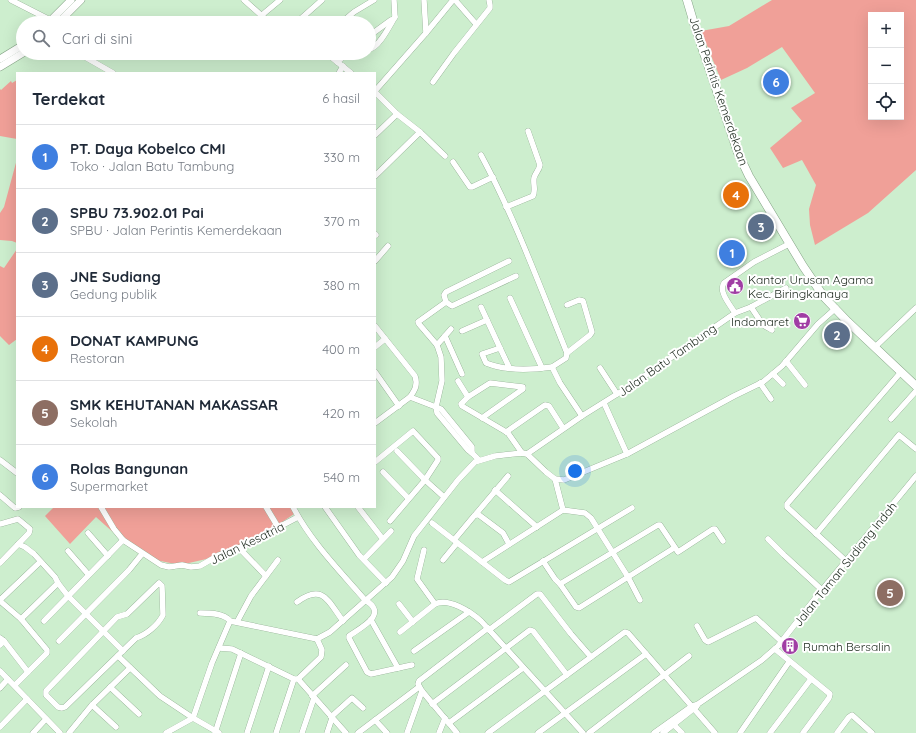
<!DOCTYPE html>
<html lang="id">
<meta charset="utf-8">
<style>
:root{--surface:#fff;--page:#f6f6f7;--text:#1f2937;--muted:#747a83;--line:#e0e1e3;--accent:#111827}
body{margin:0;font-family:Quicksand,sans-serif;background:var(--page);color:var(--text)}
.controls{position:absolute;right:12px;top:12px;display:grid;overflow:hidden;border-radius:0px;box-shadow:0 4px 16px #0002}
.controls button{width:36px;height:36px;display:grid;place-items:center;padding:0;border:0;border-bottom:1px solid var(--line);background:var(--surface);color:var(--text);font:20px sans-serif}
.you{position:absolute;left:575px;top:471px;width:14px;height:14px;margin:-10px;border:3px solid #fff;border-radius:50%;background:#1a73e8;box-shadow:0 0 0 6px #1a73e833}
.badge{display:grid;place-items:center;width:26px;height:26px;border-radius:50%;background:var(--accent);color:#fff;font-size:13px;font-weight:700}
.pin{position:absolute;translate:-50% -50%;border:2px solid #fff;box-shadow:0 1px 4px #0006}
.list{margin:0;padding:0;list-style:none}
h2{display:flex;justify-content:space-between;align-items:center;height:52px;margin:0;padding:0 16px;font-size:17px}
h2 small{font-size:13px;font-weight:400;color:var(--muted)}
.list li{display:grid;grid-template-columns:26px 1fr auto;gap:12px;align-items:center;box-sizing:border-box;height:64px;padding:0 16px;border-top:1px solid var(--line)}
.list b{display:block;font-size:15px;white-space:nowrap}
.list p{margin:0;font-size:13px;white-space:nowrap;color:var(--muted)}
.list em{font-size:13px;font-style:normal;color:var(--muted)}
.icon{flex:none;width:22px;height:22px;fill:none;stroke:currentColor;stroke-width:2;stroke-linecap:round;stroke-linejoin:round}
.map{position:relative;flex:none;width:916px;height:733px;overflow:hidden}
.search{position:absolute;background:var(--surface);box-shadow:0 4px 16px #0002;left:16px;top:16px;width:360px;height:44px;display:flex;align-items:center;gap:10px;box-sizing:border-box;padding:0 14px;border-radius:22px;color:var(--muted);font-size:15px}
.panel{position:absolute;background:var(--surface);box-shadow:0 4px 16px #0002;left:16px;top:72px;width:360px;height:436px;border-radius:0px}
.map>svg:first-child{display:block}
.green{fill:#f0a098;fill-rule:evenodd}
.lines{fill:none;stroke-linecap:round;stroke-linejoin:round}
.minor-casing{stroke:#83a284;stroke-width:6}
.major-casing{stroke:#83a284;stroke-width:8}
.highway-casing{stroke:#83a284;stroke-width:9}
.minor{stroke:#fff;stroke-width:5.5}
.major{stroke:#fff;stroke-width:7}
.highway{stroke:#fff;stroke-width:8}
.labels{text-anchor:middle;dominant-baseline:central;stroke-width:4;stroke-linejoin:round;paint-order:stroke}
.street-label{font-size:12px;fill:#1a271b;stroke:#fff}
.poi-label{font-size:12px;fill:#1a271b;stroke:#fff;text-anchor:start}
</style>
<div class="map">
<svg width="916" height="733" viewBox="0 0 916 733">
<rect width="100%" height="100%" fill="#cdeece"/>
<g class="green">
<path d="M 772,0 L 916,0 L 916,170 L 868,213 L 815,245 L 810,225 L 809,209 L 816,185 L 802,160 L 783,168 L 770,148 L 802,121 L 791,108 L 815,93 L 782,47 L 747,68 L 721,80 L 701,31 L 729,26 ZM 871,15 L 901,15 L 901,117 L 871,117 Z"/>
<polygon points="17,80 17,139 0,136 0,89 1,90 11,81 12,83"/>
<polygon points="17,159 17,243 12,241 0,240 0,213 4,207"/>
<polygon points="17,249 17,339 9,345 0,336 0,266 4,268"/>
<polygon points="54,507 290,507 294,514 260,537 224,555 180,565 151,559 125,543 96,517 70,544 45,516"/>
</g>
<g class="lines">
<g class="minor-casing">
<g id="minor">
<polyline points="11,0 56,23"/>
<polyline points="244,0 270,23"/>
<polyline points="394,0 395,17"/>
<polyline points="455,0 476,24"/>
<polyline points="262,15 280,0"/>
<polyline points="296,23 322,0"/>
<polyline points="341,23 354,12 374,0"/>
<polyline points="426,33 453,0"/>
<polyline points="369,36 391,20"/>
<path d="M 369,49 C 379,48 390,25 395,17"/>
<polyline points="78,53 113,73"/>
<polyline points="326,53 351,73"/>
<polyline points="337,62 348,53"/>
<polyline points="339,73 343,66"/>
<polyline points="433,82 454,53 490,8 490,5 489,0"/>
<polyline points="375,91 426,33 424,0"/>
<polyline points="375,92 397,114 375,135"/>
<polyline points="420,132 445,156"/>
<path d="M 481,155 C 515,218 540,287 567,353 L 566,358 L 552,367"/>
<polyline points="453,162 470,187 472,187 493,177"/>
<polyline points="375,176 420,132 397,114"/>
<path d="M 506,207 L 533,196 C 536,190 533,185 534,178 C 535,173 539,171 540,165 L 528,131"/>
<polyline points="375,234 376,235"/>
<polyline points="375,261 388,246"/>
<polyline points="509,261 446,292 444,295 446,302 452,306 516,276"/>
<polyline points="510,298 542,368"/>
<polyline points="446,302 418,322 419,324 437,345 441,357 442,381 436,407 437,413 468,450 472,453 479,460"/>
<polyline points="481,307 500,348"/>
<polyline points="751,307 763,325 772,330"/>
<polyline points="735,313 751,307 786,288"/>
<path d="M 375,326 L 415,376 C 418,385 415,390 410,397"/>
<polyline points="462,331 487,320"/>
<polyline points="445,336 462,374"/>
<polyline points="437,345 451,329"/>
<polyline points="375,347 385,339"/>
<polyline points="875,347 916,308"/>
<polyline points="567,353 590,335 592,332 583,301 579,300 567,305"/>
<polyline points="786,361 805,385"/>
<path d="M 509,367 L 500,348 L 482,354 L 486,363 C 506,371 531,370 552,367 L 560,383 L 582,416"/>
<polyline points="600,368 617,394"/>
<polyline points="375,372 399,406"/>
<polyline points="773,374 783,384"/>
<polyline points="458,381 468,397"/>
<polyline points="760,383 771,399"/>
<polyline points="604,403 627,454"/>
<polyline points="482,418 523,389 523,387 490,383 468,397 461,404 462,406 508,433 522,453"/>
<polyline points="891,419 916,391"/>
<polyline points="375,423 410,397 441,409 472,447 472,453"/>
<polyline points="506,432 545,405 549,406 563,428"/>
<polyline points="397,451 425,480 444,497"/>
<path d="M 527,454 L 582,416 L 630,386 L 735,313 C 730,305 718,291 724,283 L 754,262 L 789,244"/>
<polyline points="0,460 17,473"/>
<polyline points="375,462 413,431 438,458 438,460 425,480 390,521"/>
<polyline points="383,472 408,498"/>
<polyline points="555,479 563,510 585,513 591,518 628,577 640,600"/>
<polyline points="495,490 537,527"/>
<polyline points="0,495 15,508 19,507"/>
<polyline points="101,507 114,529 123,540 161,565 169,567 182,565 191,567 200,566 219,555 239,548 298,517"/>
<polyline points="266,507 278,527"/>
<path d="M 293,507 C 311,542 340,571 365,600 C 389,614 362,627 349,636 L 349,638 L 367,672 L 371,674 L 412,665"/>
<polyline points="325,507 359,555 386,583"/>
<polyline points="358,507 382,538"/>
<polyline points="475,515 508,476"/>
<polyline points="432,523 505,580 509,582 632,508"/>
<polyline points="0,524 18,519 30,529 29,533 0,563"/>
<polyline points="88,533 108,556"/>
<polyline points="816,534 899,435 916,449"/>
<polyline points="768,539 784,555 822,590"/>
<polyline points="454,540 474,516 476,515 479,515 503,533 509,544"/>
<polyline points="18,544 25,547 34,554 55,577 58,583 68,596 123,651"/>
<polyline points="239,548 266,576"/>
<polyline points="424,550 417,579 435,604"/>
<polyline points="68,551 88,574"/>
<polyline points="364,559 391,531"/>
<polyline points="443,560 457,543"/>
<polyline points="543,561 555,579 560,584 658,525 660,525 678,552 713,529 715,529 723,541"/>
<polyline points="846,561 787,507 787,504 901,372"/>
<polyline points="482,562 563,510"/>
<path d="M 159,583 L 162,586 L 163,615 C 158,625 146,635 136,638 L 65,707 L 62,708 L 58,707 L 46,695 L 46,691 L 117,617 L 127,614 Z"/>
<polyline points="560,584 576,607 579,608 674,548"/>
<polyline points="0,600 40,562"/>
<polyline points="0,601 21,619 47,650 47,653 15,685"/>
<path d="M 297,602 C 323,583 328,601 343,621"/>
<polyline points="399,604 413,622"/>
<path d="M 200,613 C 209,613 224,613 230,621 L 317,639 L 330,632 L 392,577 L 403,561 L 414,536 L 458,480 L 475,462 L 495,456 L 522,453 L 527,454 L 546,472 L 555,479 L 564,480 L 627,454 L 734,396 L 763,382 L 782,366 L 818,324 L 836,308"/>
<polyline points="21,619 58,583"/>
<polyline points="371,620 398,668"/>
<polyline points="44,621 123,540"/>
<polyline points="237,622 251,596 278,560"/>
<polyline points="697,626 705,640 708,642 756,618 782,642"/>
<polyline points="489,630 537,594 540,594 571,634 591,657"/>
<path d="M 400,632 L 435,604 C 448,597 471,612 481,621 L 545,691 L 488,733"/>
<polyline points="0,638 4,641 0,645"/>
<polyline points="4,641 28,672"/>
<polyline points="59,641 129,570 142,554"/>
<polyline points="219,648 232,649 294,679 298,679 346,733"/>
<polyline points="775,649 830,694 829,698 803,733"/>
<polyline points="414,651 469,612"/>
<polyline points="118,656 160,696 193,718 219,733"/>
<polyline points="0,671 60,733"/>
<polyline points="298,679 321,657 322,650 317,639"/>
<polyline points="110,687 139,714"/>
<polyline points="0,688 8,679"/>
<polyline points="312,696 346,665"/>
<polyline points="432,704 530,630 533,631 567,675"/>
<polyline points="92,705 116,727"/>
<polyline points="331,717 352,698 363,708"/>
<polyline points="375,720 387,733"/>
<polyline points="449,723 523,668"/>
<polyline points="674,725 682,733"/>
<polyline points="0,727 27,699"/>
<polyline points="33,733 46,719"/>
<polyline points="69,733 92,705 130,668"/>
<polyline points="166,733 193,718 212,663 230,621"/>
<polyline points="215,733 241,653"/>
<polyline points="247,733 269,666"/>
<polyline points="276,733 294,679"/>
<polyline points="302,733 314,698"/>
<polyline points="327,733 332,718"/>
<polyline points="358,733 419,687"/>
<polyline points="407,733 422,691"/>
<polyline points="439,733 445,718"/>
<polyline points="457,733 422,691 418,684 419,681 488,628"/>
<polyline points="538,733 646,654"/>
<polyline points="583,733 545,691 625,632 628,633 715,733"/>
<polyline points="589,733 689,656"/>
<polyline points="654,733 692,706 698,704 762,660 778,646 817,596 916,476"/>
<polyline points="663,733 697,706"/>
<polyline points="740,733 789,662"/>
<polyline points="770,733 811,679"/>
<polyline points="837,733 849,717 852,715 872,733"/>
</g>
</g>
<g class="major-casing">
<g id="major">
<polyline points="48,23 71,0"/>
<polyline points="58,23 81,0"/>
<polyline points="0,59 23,45"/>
<polyline points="0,67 23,53"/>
</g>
</g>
<g class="highway-casing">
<polyline id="highway" points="687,0 695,27 738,153 749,176 803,266 824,297 848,322 916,386"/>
</g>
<use href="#minor" class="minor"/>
<use href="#major" class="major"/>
<use href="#highway" class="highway"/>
</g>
<defs>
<g id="civic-disc" transform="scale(0.9)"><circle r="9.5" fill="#a03da4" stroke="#fff"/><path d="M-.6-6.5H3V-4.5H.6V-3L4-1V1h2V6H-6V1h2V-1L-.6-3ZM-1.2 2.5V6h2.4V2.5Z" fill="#fff"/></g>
<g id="supermarket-disc" transform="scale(0.9)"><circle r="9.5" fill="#a03da4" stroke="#fff"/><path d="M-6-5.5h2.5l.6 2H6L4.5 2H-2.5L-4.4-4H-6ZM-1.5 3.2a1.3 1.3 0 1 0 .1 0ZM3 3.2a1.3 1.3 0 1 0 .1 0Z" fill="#fff"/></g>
<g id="building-disc" transform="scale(0.9)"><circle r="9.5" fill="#a03da4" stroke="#fff"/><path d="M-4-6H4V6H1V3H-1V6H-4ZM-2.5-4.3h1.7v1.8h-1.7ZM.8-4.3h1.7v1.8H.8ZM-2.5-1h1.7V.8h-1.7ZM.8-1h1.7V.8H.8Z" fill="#fff"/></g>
</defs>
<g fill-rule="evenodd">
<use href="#civic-disc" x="735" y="286"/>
<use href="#supermarket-disc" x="802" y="321"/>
<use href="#building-disc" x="790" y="646"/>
</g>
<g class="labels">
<g class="street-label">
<text transform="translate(719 91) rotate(71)">Jalan Perintis Kemerdekaan</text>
<text transform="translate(667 360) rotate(-35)">Jalan Batu Tambung</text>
<text transform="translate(247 543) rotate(-26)">Jalan Kesatria</text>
<text transform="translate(845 564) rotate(-51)">Jalan Taman Sudiang Indah</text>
</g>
<g class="poi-label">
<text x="748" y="279">Kantor Urusan Agama<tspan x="748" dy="14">Kec. Biringkanaya</tspan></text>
<text x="789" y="321" text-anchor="end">Indomaret</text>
<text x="803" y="646">Rumah Bersalin</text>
</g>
</g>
</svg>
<div class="controls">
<button>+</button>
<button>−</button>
<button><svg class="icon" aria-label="locate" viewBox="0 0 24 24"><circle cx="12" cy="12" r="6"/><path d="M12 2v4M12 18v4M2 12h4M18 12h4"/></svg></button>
</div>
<div class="you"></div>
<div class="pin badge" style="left:732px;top:253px;background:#3f7fe0">1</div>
<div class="pin badge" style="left:837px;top:335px;background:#5c6f8a">2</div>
<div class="pin badge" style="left:761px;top:227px;background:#5c6f8a">3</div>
<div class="pin badge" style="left:736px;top:195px;background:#e8710a">4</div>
<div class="pin badge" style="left:890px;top:593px;background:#8d6e63">5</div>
<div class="pin badge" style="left:776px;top:82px;background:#3f7fe0">6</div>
<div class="search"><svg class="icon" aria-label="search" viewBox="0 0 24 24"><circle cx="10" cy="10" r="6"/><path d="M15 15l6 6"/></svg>Cari di sini</div>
<section class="panel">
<h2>Terdekat<small>6 hasil</small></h2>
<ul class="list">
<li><span class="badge" style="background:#3f7fe0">1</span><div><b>PT. Daya Kobelco CMI</b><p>Toko · Jalan Batu Tambung</p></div><em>330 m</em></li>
<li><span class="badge" style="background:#5c6f8a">2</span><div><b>SPBU 73.902.01 Pai</b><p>SPBU · Jalan Perintis Kemerdekaan</p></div><em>370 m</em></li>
<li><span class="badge" style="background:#5c6f8a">3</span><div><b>JNE Sudiang</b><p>Gedung publik</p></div><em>380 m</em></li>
<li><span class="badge" style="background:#e8710a">4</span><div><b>DONAT KAMPUNG</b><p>Restoran</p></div><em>400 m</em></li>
<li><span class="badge" style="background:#8d6e63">5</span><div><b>SMK KEHUTANAN MAKASSAR</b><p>Sekolah</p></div><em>420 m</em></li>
<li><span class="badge" style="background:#3f7fe0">6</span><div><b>Rolas Bangunan</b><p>Supermarket</p></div><em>540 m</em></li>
</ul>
</section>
</div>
